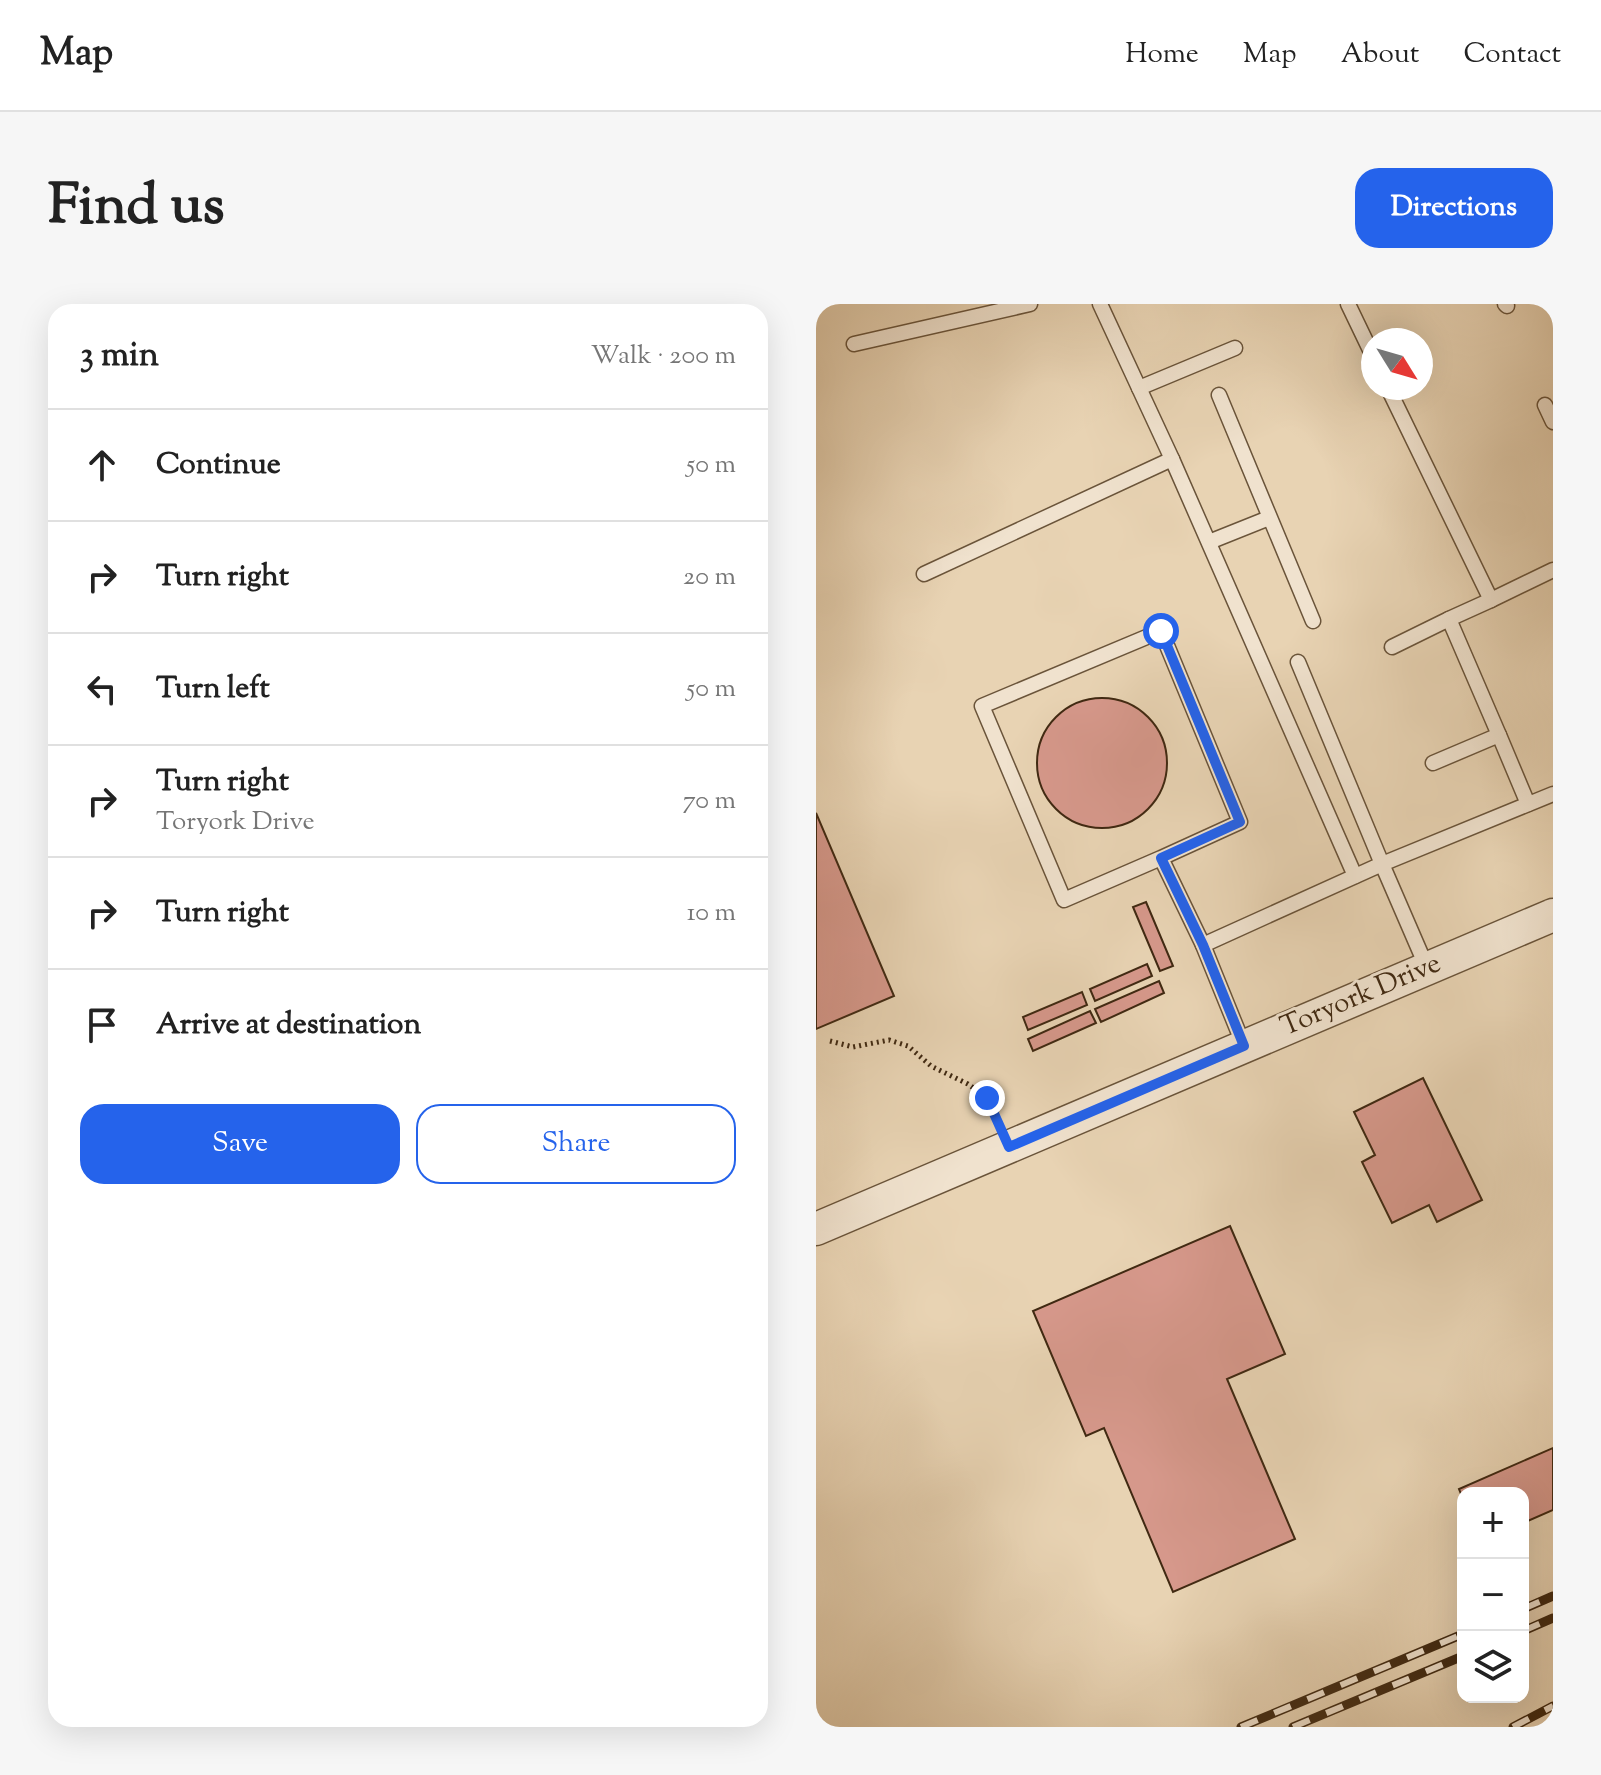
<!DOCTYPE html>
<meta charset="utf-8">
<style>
:root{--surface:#fff;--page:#f6f6f6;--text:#222;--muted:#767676;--line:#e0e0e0;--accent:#2563eb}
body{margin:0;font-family:"Sorts Mill Goudy",serif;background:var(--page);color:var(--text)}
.controls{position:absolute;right:24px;bottom:24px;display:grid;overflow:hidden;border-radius:16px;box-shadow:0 8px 32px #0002}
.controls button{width:72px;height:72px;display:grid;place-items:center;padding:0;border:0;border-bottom:2px solid var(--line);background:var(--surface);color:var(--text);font:40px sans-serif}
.compass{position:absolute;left:545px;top:24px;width:72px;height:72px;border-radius:50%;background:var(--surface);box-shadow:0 8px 32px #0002;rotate:127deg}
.stop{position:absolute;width:24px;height:24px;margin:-18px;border:6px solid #2563eb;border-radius:50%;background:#fff}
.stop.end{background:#2563eb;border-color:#fff;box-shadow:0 2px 8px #0008}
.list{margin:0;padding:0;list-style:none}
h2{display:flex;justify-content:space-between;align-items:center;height:104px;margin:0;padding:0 32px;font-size:34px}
h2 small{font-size:26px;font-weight:400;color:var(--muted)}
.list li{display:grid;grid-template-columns:52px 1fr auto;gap:24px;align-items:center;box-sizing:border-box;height:112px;padding:0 32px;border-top:2px solid var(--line)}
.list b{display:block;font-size:30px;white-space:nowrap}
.list p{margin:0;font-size:26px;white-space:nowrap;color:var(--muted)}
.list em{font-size:26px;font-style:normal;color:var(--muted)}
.actions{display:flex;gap:16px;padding:24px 32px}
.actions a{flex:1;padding:18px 0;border:2px solid var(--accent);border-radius:24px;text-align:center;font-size:28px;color:var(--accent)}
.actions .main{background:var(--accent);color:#fff}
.icon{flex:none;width:44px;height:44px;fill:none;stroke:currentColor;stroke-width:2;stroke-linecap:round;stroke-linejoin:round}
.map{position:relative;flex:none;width:737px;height:1423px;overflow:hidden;border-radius:24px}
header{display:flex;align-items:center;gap:48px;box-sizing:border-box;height:112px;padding:0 40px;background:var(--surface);border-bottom:2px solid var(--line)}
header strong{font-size:38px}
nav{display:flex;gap:44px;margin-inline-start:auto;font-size:28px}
.intro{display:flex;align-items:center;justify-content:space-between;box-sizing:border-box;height:192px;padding:0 48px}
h1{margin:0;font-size:56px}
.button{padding:20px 36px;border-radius:24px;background:var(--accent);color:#fff;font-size:28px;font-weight:700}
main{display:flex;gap:48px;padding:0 48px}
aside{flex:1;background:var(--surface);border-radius:24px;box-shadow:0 8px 32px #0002}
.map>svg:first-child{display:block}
.building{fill:#d6988b;stroke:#402912;stroke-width:2}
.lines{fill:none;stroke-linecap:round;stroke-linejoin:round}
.service-casing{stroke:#6a543a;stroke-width:17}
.tertiary-casing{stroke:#6a543a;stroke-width:35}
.path{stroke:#402912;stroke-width:5;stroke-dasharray:2 4;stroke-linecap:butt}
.service{stroke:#f0e2ce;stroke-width:14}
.tertiary{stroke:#f0e2ce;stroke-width:32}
.rail-casing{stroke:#402912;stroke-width:9}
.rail{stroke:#f0e2ce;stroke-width:6;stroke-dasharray:18;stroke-linecap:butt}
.route{stroke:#2563eb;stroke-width:10}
.labels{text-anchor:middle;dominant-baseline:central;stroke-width:6;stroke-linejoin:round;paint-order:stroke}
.street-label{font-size:28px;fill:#402912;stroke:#f0e2ce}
</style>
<header>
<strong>Map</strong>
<nav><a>Home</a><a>Map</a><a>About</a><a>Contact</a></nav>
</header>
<div class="intro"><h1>Find us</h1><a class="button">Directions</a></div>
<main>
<aside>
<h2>3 min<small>Walk · 200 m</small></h2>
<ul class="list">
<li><svg class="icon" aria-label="ahead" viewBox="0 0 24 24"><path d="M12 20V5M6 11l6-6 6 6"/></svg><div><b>Continue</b></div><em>50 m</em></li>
<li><svg class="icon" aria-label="right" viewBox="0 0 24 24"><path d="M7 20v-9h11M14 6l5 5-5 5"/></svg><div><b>Turn right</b></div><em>20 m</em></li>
<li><svg class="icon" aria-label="left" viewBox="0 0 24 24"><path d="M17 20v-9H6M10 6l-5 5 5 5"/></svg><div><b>Turn left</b></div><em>50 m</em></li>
<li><svg class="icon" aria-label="right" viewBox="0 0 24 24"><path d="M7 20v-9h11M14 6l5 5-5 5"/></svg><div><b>Turn right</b><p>Toryork Drive</p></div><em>70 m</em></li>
<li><svg class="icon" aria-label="right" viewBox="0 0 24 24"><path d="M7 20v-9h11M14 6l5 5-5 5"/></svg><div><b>Turn right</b></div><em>10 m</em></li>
<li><svg class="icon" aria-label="arrive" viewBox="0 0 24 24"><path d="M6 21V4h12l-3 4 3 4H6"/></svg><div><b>Arrive at destination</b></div></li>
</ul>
<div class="actions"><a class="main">Save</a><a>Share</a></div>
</aside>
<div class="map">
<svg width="737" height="1423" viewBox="0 0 737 1423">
<rect width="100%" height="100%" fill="#e8d3b3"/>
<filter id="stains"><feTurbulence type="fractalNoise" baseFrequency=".0025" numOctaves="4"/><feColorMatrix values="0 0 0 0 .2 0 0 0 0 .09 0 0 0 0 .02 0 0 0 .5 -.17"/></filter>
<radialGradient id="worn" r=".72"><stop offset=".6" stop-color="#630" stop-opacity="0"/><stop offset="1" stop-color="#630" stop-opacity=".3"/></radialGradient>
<g class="building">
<circle cx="286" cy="459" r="65"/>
<polygon points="0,509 78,692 0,725"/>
<polygon points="330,598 357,662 344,667 317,603"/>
<polygon points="331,660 336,672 279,697 274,685"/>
<polygon points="343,677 348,689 285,718 279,705"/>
<polygon points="266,688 271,701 212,726 207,713"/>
<polygon points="274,707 280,719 217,747 212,735"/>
<polygon points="607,774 666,896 621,918 613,901 576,919 546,858 559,851 538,808"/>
<polygon points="414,922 469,1050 411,1075 479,1235 357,1288 288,1124 270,1132 217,1007"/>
<polygon points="737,1144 737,1206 707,1219 707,1189 647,1189 647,1195 643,1185"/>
</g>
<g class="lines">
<g class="service-casing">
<g id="service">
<polyline points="284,0 356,155"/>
<polyline points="532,0 557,52"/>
<polyline points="689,0 691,2"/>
<polyline points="38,40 214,0"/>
<polyline points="323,84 419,44"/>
<polyline points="572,84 675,296 737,266"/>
<polyline points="403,91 497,317"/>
<polyline points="729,101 737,118"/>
<polyline points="393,238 453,214"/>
<polyline points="108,270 356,155 539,572"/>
<polyline points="675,296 633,315 683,431"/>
<polyline points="576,343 633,315"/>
<polyline points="482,358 566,560 737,490"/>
<polyline points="617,459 683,431 712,500"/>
<polyline points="345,554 248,596 166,402 345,327 424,518 345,554 387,641"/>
<polyline points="428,742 387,641 566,560 611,664"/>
</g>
</g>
<g class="tertiary-casing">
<polyline id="tertiary" points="0,925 737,611"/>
</g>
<polyline class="path" points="14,737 37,743 73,736 92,742 115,762 152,780 171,794 182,820"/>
<use href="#service" class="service"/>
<use href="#tertiary" class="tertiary"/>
<g class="rail-casing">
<g id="rail">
<polyline points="707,1305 737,1292"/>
<polyline points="707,1327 737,1314"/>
<polyline points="425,1423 647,1330"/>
<polyline points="477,1423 647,1352"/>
<polyline points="697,1423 737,1402"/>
</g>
</g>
<use href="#rail" class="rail"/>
</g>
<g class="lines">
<polyline class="route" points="171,794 193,843 428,742 387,641 345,554 424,518 345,327"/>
</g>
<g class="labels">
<g class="street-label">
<text transform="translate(545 692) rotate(-23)">Toryork Drive</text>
</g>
</g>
<rect width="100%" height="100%" filter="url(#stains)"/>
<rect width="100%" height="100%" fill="url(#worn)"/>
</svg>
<div class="controls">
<button>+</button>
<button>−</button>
<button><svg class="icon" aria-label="layers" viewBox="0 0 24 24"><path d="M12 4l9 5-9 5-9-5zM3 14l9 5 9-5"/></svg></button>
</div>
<svg class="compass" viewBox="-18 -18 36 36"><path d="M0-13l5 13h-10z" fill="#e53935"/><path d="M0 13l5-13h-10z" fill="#767676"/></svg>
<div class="stop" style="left:345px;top:327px"></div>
<div class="stop end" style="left:171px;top:794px"></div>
</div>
</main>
